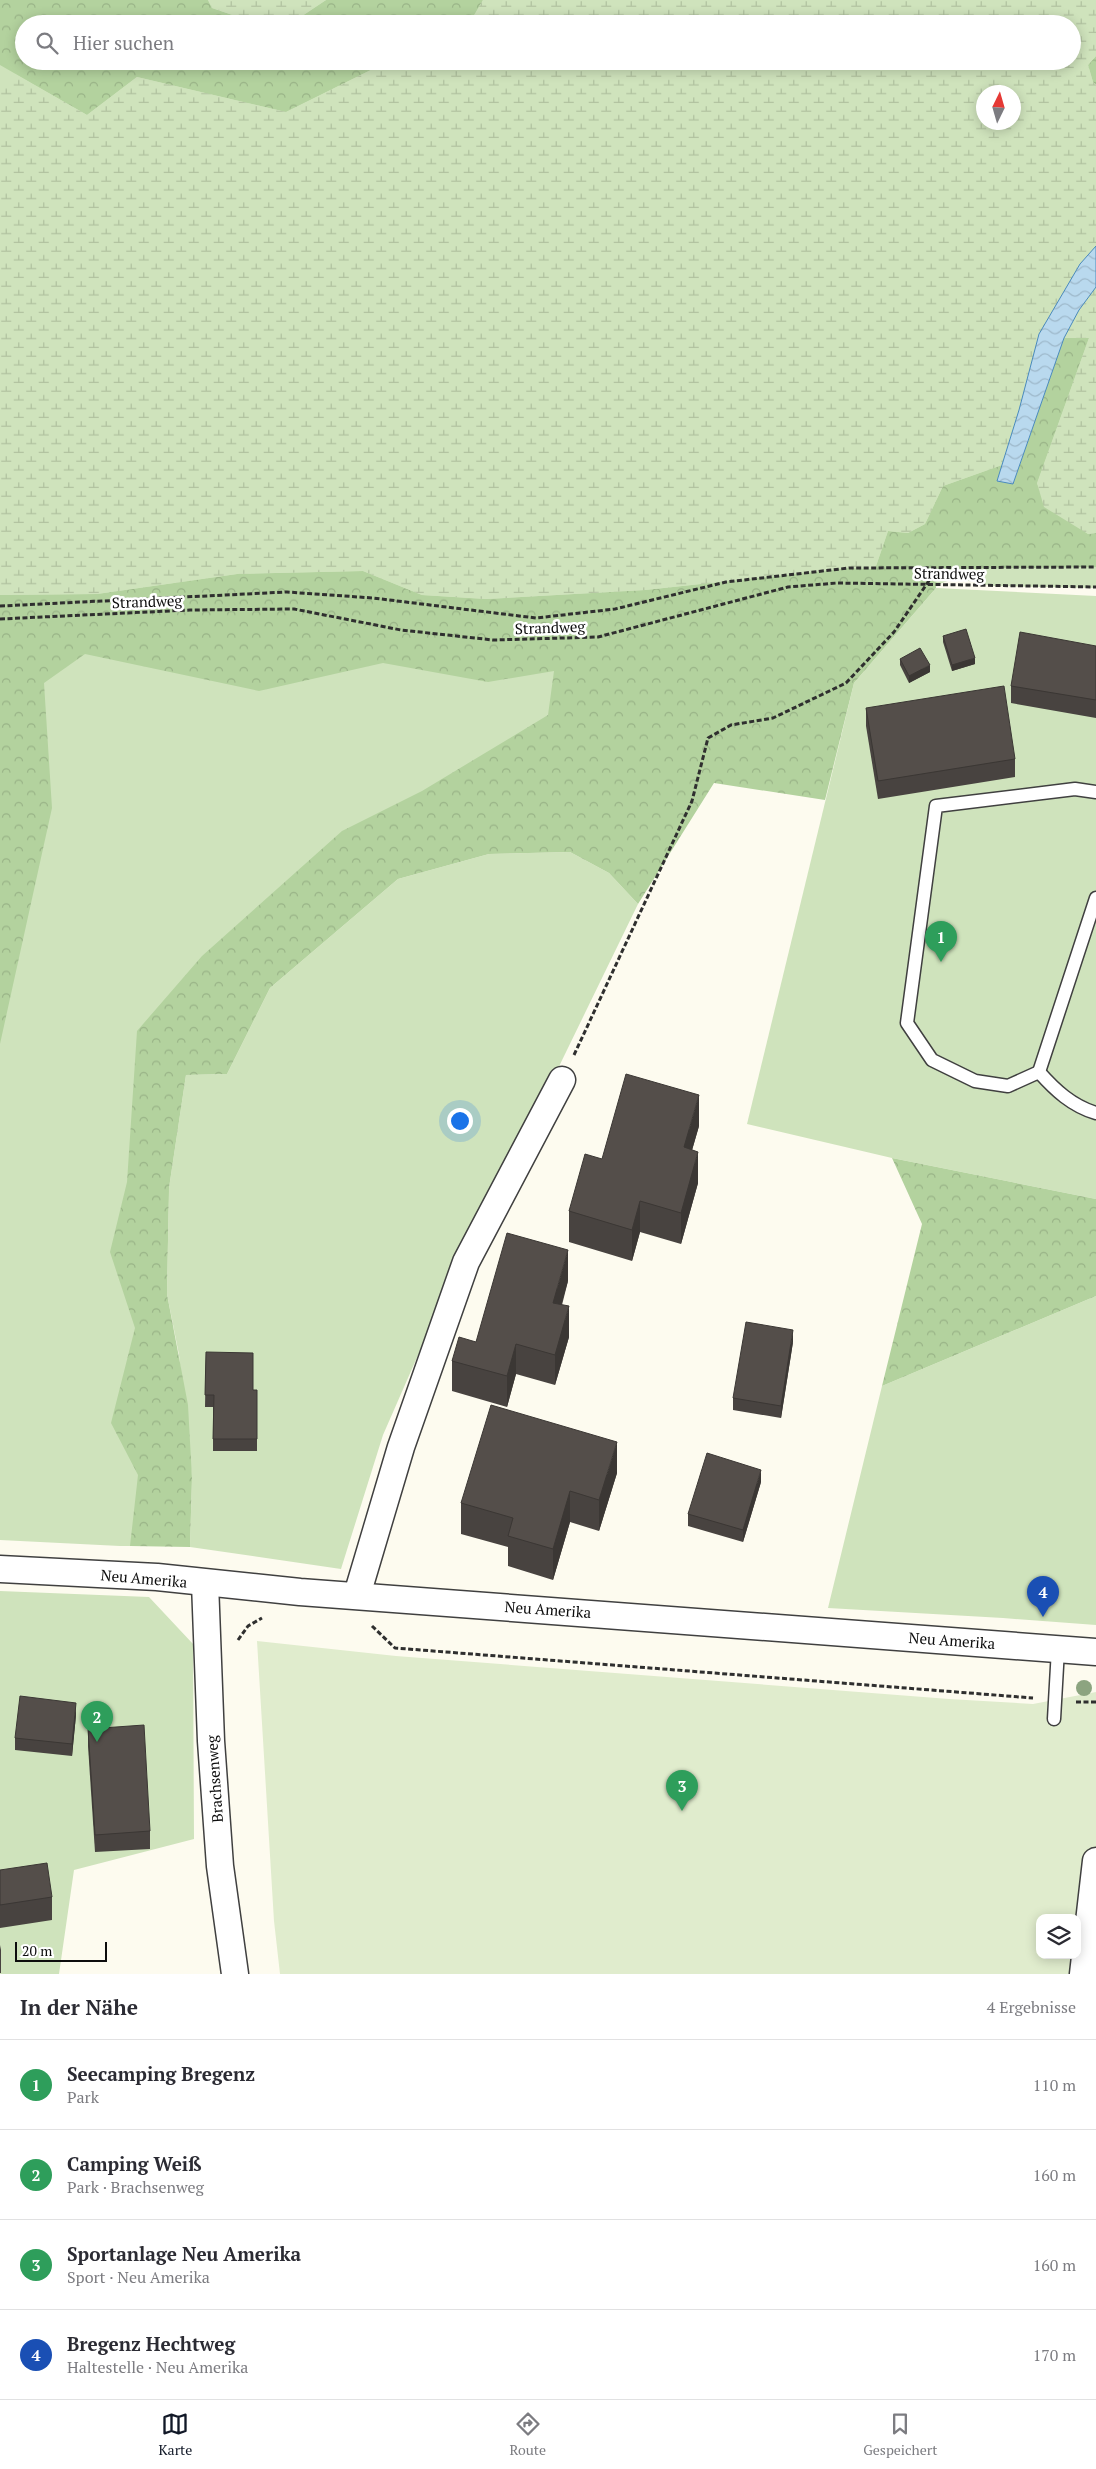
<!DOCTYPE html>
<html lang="de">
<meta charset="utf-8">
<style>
:root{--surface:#fff;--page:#f7f7f7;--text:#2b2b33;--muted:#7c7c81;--line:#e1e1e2;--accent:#111827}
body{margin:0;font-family:"PT Serif",serif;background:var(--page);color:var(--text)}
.controls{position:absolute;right:15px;bottom:15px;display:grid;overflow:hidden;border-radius:10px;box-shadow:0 2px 12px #0003}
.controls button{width:45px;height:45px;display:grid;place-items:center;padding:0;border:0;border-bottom:1px solid var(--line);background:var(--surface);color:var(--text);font:25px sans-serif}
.compass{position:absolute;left:976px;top:85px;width:45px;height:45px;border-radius:50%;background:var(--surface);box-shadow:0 2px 12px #0003;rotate:5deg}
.scale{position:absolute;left:15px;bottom:12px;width:92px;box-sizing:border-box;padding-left:5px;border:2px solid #0d0d0d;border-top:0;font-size:14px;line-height:18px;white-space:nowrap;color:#0d0d0d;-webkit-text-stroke:4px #fff;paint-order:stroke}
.you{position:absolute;left:459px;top:1120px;width:18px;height:18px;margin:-12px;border:4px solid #fff;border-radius:50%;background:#1a73e8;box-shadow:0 0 0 8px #1a73e833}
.badge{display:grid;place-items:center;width:32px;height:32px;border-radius:50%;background:var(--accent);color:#fff;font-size:16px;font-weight:700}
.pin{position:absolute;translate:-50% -41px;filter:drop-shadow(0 1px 2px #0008)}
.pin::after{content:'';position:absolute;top:26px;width:18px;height:15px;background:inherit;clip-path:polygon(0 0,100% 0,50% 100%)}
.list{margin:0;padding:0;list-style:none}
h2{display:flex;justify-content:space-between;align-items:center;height:65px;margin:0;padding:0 20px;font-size:21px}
h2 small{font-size:16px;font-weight:400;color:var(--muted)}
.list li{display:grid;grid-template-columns:32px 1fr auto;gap:15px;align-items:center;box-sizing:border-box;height:90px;padding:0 20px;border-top:1px solid var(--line)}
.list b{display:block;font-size:19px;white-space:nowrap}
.list p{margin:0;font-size:16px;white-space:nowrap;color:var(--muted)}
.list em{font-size:16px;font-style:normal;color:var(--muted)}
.icon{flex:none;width:28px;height:28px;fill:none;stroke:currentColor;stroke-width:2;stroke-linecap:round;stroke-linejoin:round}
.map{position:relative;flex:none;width:1096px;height:1974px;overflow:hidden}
.search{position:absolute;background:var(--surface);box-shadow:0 2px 12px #0003;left:15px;right:15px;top:15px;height:55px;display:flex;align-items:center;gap:12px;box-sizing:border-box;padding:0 18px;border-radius:28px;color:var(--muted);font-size:19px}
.sheet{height:425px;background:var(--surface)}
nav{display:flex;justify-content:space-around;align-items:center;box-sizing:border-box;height:70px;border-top:1px solid var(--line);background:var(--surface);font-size:14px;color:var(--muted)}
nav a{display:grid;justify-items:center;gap:2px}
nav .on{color:var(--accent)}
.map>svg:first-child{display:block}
.grass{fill:#cfe3bc;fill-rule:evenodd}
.forest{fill:url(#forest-crowns)}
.wetland{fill:url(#wetland-marsh);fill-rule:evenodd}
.pitch{fill:#e0eccd;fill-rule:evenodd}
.water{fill:url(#water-waves);stroke:#4a8abc}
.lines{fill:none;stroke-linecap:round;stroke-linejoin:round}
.lane-casing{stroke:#404040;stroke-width:15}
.street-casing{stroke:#404040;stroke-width:29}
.path{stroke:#2f2f2f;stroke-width:3;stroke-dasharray:5 2.5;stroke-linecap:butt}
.lane{stroke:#fff;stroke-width:12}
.street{stroke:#fff;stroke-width:26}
.tree{fill:#8ca480}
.wall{fill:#484340}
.shaded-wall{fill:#3b3734}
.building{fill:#544e4a;stroke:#3b3734}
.labels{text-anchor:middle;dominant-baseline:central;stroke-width:5;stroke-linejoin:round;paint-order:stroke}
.street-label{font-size:15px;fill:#0d0d0d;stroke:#fff}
</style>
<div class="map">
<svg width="1096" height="1974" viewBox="0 0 1096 1974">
<defs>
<pattern id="forest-crowns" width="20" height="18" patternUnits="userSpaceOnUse" patternTransform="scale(1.25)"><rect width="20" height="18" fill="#b3d29e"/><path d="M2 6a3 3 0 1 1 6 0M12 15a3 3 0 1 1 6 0" fill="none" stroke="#99b387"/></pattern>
<pattern id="wetland-marsh" width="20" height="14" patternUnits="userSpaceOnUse" patternTransform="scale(1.25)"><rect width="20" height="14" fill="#cfe3bc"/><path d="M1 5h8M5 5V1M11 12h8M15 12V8" fill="none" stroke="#b1c2a0"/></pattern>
<pattern id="water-waves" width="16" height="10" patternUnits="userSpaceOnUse" patternTransform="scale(1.25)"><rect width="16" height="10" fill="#b9d9ee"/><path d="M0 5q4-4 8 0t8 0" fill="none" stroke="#9eb9cb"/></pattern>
</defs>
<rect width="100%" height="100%" fill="#fdfbef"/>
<g class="grass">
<path d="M 0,0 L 1096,0 L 1096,588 L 992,586 L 955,578 L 609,716 L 214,1018 L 173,1091 L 154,1546 L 120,1546 L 0,1540 ZM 24,24 L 1072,24 L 1072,61 L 24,61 ZM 984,92 L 1014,92 L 1014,122 L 984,122 Z"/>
<polygon points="936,588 1096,596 1096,1199 892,1158 747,1124 854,683"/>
<polygon points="570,852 609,873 638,904 549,1087 461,1257 383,1435 341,1569 190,1547 192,1478 179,1355 167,1294 169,1188 186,1075 227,1074 270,988 398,879 489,854"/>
<polygon points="1096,1296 1096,1625 1003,1618 828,1608 882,1386"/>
<polygon points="0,1591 149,1597 193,1644 194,1839 74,1870 59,1974 0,1974"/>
</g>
<g class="forest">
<polygon points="0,0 208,0 212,8 259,24 24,24 24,61 389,61 286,112 137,77 87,115 0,65"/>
<polygon points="326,0 483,0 469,24 290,24"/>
<polygon points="1096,56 1096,85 1093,82 1088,65"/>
<polygon points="1064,338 1089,338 1037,484 1088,534 1096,533 1096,567 937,569 936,588 854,683 825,800 714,783 638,904 609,873 570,852 489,854 398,879 270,988 227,1074 186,1075 169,1188 167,1294 188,1405 192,1478 190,1547 130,1546 138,1475 111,1423 135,1328 110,1252 127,1182 137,1031 202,956 342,831 422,791 548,715 554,671 488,682 383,663 259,691 85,654 44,683 52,808 0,1044 0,595 97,594 237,574 363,571 422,595 486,599 645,590 849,568 875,569 888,531 908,533 925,524 943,486 1002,465 997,481 1013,484"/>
<polygon points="892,1158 1096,1199 1096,1296 882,1386 922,1224"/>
</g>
<g class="wetland">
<polygon points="208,0 326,0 290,24 259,24 212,8"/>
<path d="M 483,0 L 1096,0 L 1096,56 L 1088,65 L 1093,82 L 1096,85 L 1096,246 L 1080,264 L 1019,410 L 1002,465 L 943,486 L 925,524 L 908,533 L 888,531 L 875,569 L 849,568 L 645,590 L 486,599 L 422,595 L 363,571 L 237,574 L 97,594 L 0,595 L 0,87 L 15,74 L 87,115 L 137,77 L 286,112 L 389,61 L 427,61 L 445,64 L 446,61 L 1072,61 L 1072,24 L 469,24 ZM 984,92 L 1014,92 L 1014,122 L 984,122 Z"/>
<polygon points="1096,287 1096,533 1088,534 1044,507 1037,483 1089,338 1064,338 1079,310"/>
</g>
<path class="pitch" d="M 257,1641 L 396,1656 L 949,1699 L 1033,1704 L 1096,1692 L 1096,1974 L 280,1974 L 274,1921 ZM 1040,1918 L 1077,1918 L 1077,1955 L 1040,1955 Z"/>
<polygon class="water" points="1096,246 1096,287 1079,310 1064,338 1013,484 997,481 1019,410 1039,334 1080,264"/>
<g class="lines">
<g class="lane-casing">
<g id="lane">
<path d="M 1096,792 L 1075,789 L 936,806 L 907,1023 L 932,1060 L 975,1081 L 1008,1086 L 1039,1072 C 1055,1090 1072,1106 1096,1113"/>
<polyline points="1039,1072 1096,898"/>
<polyline points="1054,1719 1058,1649"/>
</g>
</g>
<g class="street-casing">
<g id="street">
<polyline points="0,1569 157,1577 300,1592 1096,1652"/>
<polyline points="205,1583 211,1741 220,1866 235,1974"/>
<polyline points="357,1595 401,1447 466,1262 562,1080"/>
<polyline points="1083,1974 1096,1861"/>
</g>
</g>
<g class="path">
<polyline points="0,606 287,592 373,598 536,618 615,609 726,582 849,568 1096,567"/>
<polyline points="0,619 190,610 294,609 401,630 493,640 598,637 788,587 837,583 1096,587"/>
<polyline points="574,1055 692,801 708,738 731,725 773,718 846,683 894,632 937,569"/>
<polyline points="372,1626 395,1648 1033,1698"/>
<polyline points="238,1640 248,1626 262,1618"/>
<polyline points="1076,1702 1096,1702"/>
</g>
<use href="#lane" class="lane"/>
<use href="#street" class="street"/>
</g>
<circle class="tree" cx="1084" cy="1688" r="8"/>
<g class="wall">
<polygon points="943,636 975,664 952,671 943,642"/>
<polygon points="1096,646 1096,718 1011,703 1011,686"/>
<polygon points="900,659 930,672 909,683 900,665"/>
<polygon points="866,708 1015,759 1015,777 878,799 866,726"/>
<polygon points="699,1126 692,1150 698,1183 681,1244 640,1232 632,1261 569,1242 569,1211 602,1159"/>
<polygon points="568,1281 562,1305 569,1337 555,1385 516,1374 507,1407 452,1391 452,1361"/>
<polygon points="793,1342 781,1418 733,1410 733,1398"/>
<polygon points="206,1352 253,1390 257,1390 257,1451 213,1451 213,1407 205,1407"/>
<polygon points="617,1473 599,1531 570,1522 553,1580 508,1566 508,1547 461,1534 461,1503"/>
<polygon points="761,1482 743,1542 688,1526 688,1514"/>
<polygon points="76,1715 72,1756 15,1750 15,1738"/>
<polygon points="88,1729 150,1831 150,1849 95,1852 88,1746"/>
<polygon points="0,1870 52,1897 52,1920 0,1928"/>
<polygon points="0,1945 1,1950 1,1973 0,1973"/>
</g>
<g class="shaded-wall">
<polygon points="975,658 975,664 952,671 952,665"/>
<polygon points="930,665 930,672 909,683 909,676"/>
<polygon points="699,1095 699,1126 684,1178 684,1147"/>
<polygon points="698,1152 698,1183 681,1244 681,1213"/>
<polygon points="640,1201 640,1232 632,1261 632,1230"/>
<polygon points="568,1250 568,1281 553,1333 553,1303"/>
<polygon points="569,1306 569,1337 555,1385 555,1355"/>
<polygon points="793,1330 793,1342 781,1418 781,1406"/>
<polygon points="516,1344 516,1374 507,1407 507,1376"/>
<polygon points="617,1442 617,1473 599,1531 599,1500"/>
<polygon points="761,1470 761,1482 743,1542 743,1530"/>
<polygon points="570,1491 570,1522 553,1580 553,1549"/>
<polygon points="76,1703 76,1715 72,1756 72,1744"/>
</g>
<g class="building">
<polygon points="966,629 975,658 952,665 943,636"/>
<polygon points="1020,632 1096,646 1096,700 1011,686"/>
<polygon points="920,648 930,665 909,676 900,659"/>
<polygon points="1004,686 1015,759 878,781 866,708"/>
<polygon points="626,1074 699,1095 684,1147 698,1152 681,1213 640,1201 632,1230 569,1211 585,1154 602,1159"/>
<polygon points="507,1233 568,1250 553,1303 569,1306 555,1355 516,1344 507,1376 452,1361 459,1337 476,1342"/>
<polygon points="746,1322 793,1330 781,1406 733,1398"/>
<polygon points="206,1352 253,1353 253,1390 257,1390 257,1439 213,1439 214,1395 205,1395"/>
<polygon points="491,1405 617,1442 599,1500 570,1491 553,1549 508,1536 513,1518 461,1503"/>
<polygon points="707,1453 761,1470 743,1530 688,1514"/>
<polygon points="20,1696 76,1703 72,1744 15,1738"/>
<polygon points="144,1725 150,1831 95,1835 88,1729"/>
<polygon points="47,1863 52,1897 0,1905 0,1870"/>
</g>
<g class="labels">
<g class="street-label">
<text transform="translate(949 573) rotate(1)">Strandweg</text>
<text transform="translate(147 601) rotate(-2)">Strandweg</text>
<text transform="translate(550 627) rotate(-2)">Strandweg</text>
<text transform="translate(144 1578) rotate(5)">Neu Amerika</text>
<text transform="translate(548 1609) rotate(4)">Neu Amerika</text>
<text transform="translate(952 1640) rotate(4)">Neu Amerika</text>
<text transform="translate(214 1779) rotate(-94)">Brachsenweg</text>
</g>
</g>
</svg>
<div class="controls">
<button><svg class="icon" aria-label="layers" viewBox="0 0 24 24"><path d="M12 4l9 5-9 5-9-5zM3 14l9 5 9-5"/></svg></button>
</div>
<svg class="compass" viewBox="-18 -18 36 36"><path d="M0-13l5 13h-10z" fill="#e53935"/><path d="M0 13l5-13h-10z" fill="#7c7c81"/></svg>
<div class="scale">20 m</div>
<div class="you"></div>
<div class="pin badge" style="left:941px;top:962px;background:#2e9e5b">1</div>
<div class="pin badge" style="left:97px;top:1742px;background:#2e9e5b">2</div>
<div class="pin badge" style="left:682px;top:1811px;background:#2e9e5b">3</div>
<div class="pin badge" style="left:1043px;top:1617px;background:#1a4fb4">4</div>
<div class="search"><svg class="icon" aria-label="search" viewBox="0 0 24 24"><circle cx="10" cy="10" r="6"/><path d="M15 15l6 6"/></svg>Hier suchen</div>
</div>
<section class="sheet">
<h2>In der Nähe<small>4 Ergebnisse</small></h2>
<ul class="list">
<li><span class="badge" style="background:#2e9e5b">1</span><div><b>Seecamping Bregenz</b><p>Park</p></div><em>110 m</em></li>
<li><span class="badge" style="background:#2e9e5b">2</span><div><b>Camping Weiß</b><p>Park · Brachsenweg</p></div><em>160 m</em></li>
<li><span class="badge" style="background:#2e9e5b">3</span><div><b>Sportanlage Neu Amerika</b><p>Sport · Neu Amerika</p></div><em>160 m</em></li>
<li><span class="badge" style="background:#1a4fb4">4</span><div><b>Bregenz Hechtweg</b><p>Haltestelle · Neu Amerika</p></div><em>170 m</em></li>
</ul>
</section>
<nav>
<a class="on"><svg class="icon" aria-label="map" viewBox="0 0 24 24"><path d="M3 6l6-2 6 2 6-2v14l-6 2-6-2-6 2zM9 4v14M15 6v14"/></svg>Karte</a>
<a><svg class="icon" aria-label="directions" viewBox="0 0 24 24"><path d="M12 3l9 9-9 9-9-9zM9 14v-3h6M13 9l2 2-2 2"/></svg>Route</a>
<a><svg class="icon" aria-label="saved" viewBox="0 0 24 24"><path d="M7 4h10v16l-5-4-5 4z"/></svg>Gespeichert</a>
</nav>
